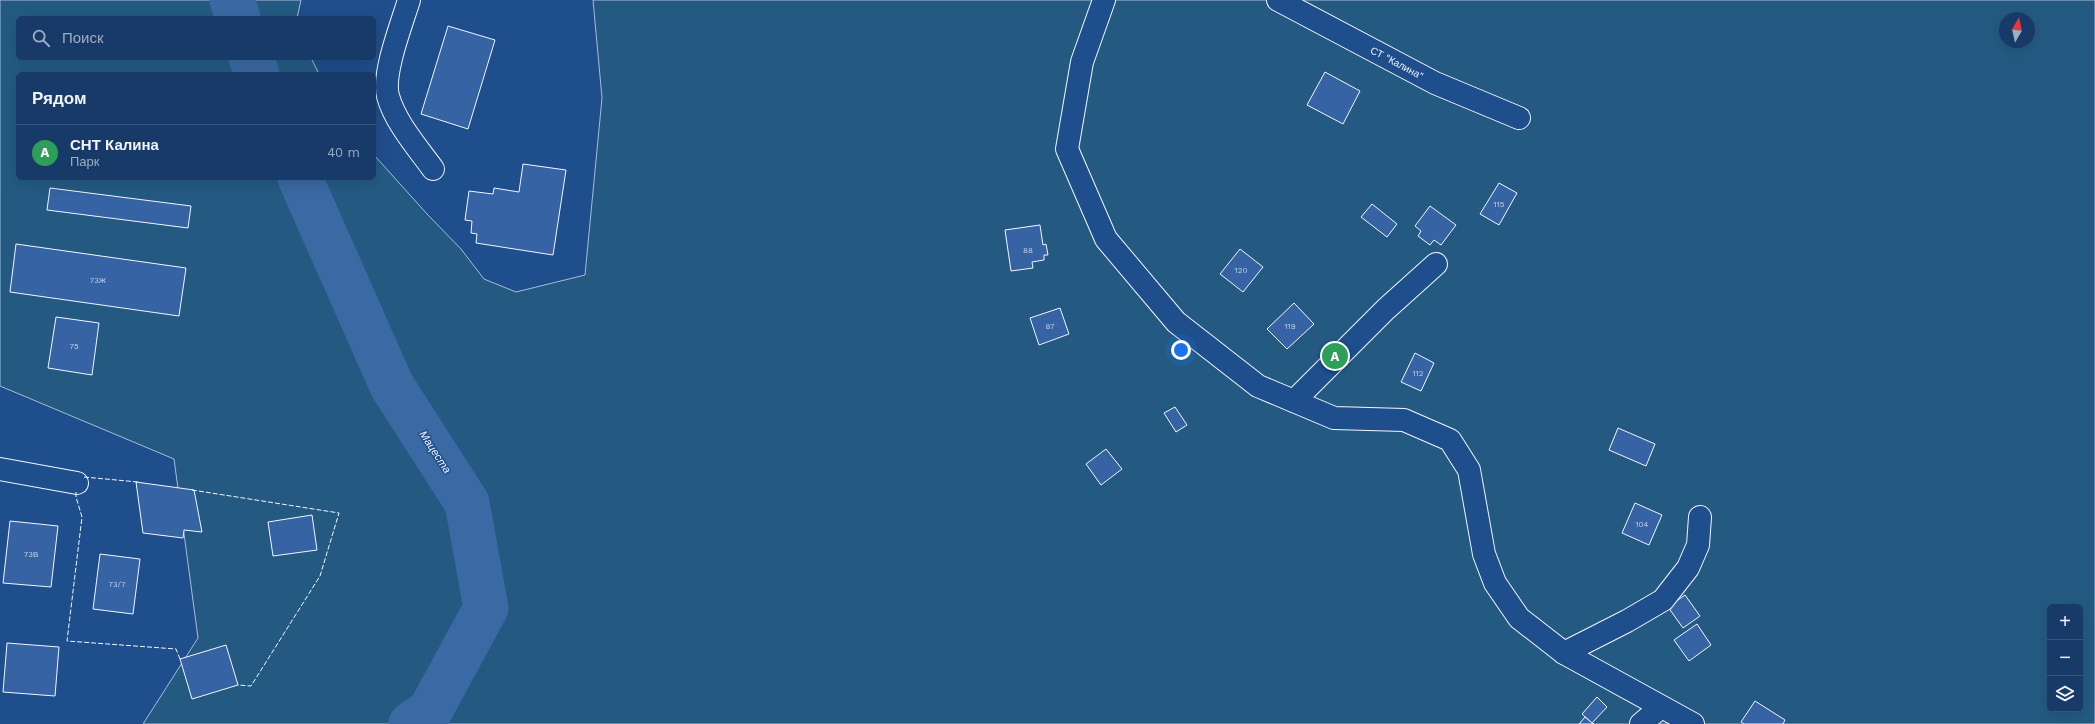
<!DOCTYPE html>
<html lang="ru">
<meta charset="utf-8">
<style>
:root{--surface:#173a69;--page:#20416f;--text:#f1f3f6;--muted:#9eadc0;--line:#36547d;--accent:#8bbbb9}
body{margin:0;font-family:"Work Sans",sans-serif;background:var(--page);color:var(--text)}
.controls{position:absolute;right:12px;bottom:12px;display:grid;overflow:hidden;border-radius:6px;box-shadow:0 4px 16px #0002}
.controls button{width:36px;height:36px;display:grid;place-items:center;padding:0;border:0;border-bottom:1px solid var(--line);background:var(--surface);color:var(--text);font:20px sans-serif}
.compass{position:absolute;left:1999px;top:12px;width:36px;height:36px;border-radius:50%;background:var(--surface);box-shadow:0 4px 16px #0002;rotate:9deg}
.you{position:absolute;left:1181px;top:350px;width:14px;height:14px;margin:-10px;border:3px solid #fff;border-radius:50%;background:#1a73e8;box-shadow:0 0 0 6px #1a73e833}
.badge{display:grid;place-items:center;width:26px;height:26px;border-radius:50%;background:var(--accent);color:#fff;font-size:13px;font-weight:700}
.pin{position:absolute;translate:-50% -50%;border:2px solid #fff;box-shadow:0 1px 4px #0006}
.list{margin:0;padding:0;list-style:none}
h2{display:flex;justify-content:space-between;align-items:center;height:52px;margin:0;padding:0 16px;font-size:17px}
h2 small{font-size:13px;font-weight:400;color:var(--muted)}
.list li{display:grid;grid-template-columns:26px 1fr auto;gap:12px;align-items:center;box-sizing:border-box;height:56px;padding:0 16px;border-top:1px solid var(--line)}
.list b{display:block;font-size:15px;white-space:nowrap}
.list p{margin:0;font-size:13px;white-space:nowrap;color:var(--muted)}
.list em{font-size:13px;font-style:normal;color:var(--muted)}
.icon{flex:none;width:22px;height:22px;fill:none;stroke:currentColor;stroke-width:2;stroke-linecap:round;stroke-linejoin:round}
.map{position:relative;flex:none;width:2095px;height:724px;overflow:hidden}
.search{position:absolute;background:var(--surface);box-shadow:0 4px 16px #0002;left:16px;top:16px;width:360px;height:44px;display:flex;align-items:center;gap:10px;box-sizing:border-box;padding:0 14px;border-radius:6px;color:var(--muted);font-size:15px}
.panel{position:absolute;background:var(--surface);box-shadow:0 4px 16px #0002;left:16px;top:72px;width:360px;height:108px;border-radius:6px}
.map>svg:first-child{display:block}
.green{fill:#245a82;stroke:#a8bbd7;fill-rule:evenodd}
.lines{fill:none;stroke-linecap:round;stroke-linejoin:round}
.river{stroke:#3b69a3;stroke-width:45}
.building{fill:#3563a3;stroke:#f2f6ff}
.minor-casing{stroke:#f2f6ff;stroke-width:24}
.minor{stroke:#1f4e8c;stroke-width:22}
.fence{stroke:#f2f6ff;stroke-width:1;stroke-dasharray:5 2;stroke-linecap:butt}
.labels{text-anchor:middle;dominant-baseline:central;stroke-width:3;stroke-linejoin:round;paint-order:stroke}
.number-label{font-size:8px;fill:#c3d1e8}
.street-label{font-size:10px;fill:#f2f6ff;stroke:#1f4e8c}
.water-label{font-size:11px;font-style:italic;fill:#f2f6ff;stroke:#1f4e8c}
</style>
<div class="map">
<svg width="2095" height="724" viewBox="0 0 2095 724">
<rect width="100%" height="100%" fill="#1f4e8c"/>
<path class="green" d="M 0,0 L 301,0 L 297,18 L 18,18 L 18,58 L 311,58 L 319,74 L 18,74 L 18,178 L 374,178 L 374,155 L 428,215 L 461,249 L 484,279 L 516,292 L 585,275 L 602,98 L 593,0 L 2095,0 L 2095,724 L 143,724 L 198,638 L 174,459 L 0,386 ZM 2005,18 L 2029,18 L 2029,42 L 2005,42 ZM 2050,607 L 2080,607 L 2080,709 L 2050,709 Z"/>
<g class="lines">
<g class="river">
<polyline points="232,0 238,18"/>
<polyline points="251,58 257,74"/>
<polyline points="300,178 392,386 467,503 486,608 430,711 411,724"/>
</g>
</g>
<g class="building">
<polygon points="448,26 495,40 468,129 421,114"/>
<polygon points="1325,72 1360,91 1343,124 1307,105"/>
<polygon points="523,164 566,170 553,255 476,243 477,234 471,233 472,221 465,220 469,191 493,194 494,188 519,192"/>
<polygon points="1499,183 1517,193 1499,225 1480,214"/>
<polygon points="50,188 191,206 188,228 47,210"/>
<polygon points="1372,204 1397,224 1387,237 1361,217"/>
<polygon points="1430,206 1456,225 1441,245 1434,240 1430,245 1418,236 1421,231 1415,226"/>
<polygon points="1040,225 1043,245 1046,244 1048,255 1044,255 1044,260 1032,262 1033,268 1011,271 1005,230"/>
<polygon points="16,244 186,268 179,316 10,292"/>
<polygon points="1240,249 1263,267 1243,292 1220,274"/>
<polygon points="1294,303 1314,324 1287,349 1267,329"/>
<polygon points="1060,308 1069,334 1039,345 1030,318"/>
<polygon points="56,317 99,323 92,375 48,368"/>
<polygon points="1415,353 1434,363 1421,391 1401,382"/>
<polygon points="1175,407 1187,425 1176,432 1164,413"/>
<polygon points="1618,428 1655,444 1646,466 1609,450"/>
<polygon points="1106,449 1122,469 1101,485 1086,464"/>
<polygon points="136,482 194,490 202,532 184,530 183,538 143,533"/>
<polygon points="1635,503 1662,515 1649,545 1622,533"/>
<polygon points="312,515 317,550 273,556 268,522"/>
<polygon points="10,521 58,526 51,587 3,583"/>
<polygon points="100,554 140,559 133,614 93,609"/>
<polygon points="1685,595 1700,616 1683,628 1668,607"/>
<polygon points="1697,624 1711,645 1689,661 1674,640"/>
<polygon points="7,643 59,647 55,696 3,692"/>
<polygon points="226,645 238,685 192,699 180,659"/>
<polygon points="1597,697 1607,707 1592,723 1582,714"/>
<polygon points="1755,701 1785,720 1783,724 1744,724 1741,722"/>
<polygon points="1585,717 1592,723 1594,724 1579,724"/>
</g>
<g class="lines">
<g class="minor-casing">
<g id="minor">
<path d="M 409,0 C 402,23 382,74 388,96 C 395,122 417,147 433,169"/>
<polyline points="1104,0 1082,62 1067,149 1106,239 1176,322 1258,386 1334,418 1404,420 1450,440 1469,470 1484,554 1495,583 1519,618 1564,653 1693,724"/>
<polyline points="1278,0 1435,83 1519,118"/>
<polyline points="1294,401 1386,309 1436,264"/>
<polyline points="0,469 77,483"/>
<polyline points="1564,653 1627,621 1663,600 1688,568 1698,545 1700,517"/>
<polyline points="1641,724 1661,707"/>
</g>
</g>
<use href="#minor" class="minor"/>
<g class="fence">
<polyline points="84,477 138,482"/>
<polyline points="192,490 339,513 320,576 251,686 238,685"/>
<polyline points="76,492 76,497 82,517 67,641 176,649 180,659"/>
</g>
</g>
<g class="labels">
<g class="number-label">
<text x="1499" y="204">115</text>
<text x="1028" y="250">88</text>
<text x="1241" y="270">120</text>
<text x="98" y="280">73Ж</text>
<text x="1050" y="326">87</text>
<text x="1290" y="326">119</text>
<text x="74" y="346">75</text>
<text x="1418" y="373">112</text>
<text x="1642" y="524">104</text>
<text x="31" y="554">73В</text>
<text x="117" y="584">73/7</text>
</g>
<g class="street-label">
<text transform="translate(1397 63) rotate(28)">СТ "Калина"</text>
</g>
<g class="water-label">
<text transform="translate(435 452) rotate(57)">Мацеста</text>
</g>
</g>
</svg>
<div class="controls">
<button>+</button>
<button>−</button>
<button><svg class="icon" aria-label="layers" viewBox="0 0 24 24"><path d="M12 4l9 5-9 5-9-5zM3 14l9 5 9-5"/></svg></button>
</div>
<svg class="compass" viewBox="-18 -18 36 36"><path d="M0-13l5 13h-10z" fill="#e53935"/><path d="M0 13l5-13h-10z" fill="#9eadc0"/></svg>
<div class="you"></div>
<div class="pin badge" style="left:1335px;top:356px;background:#2e9e5b">A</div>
<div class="search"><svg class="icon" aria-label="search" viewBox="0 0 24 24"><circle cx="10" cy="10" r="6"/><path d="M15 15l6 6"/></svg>Поиск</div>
<section class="panel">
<h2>Рядом<small></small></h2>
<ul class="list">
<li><span class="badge" style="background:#2e9e5b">A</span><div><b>СНТ Калина</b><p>Парк</p></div><em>40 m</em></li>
</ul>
</section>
</div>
